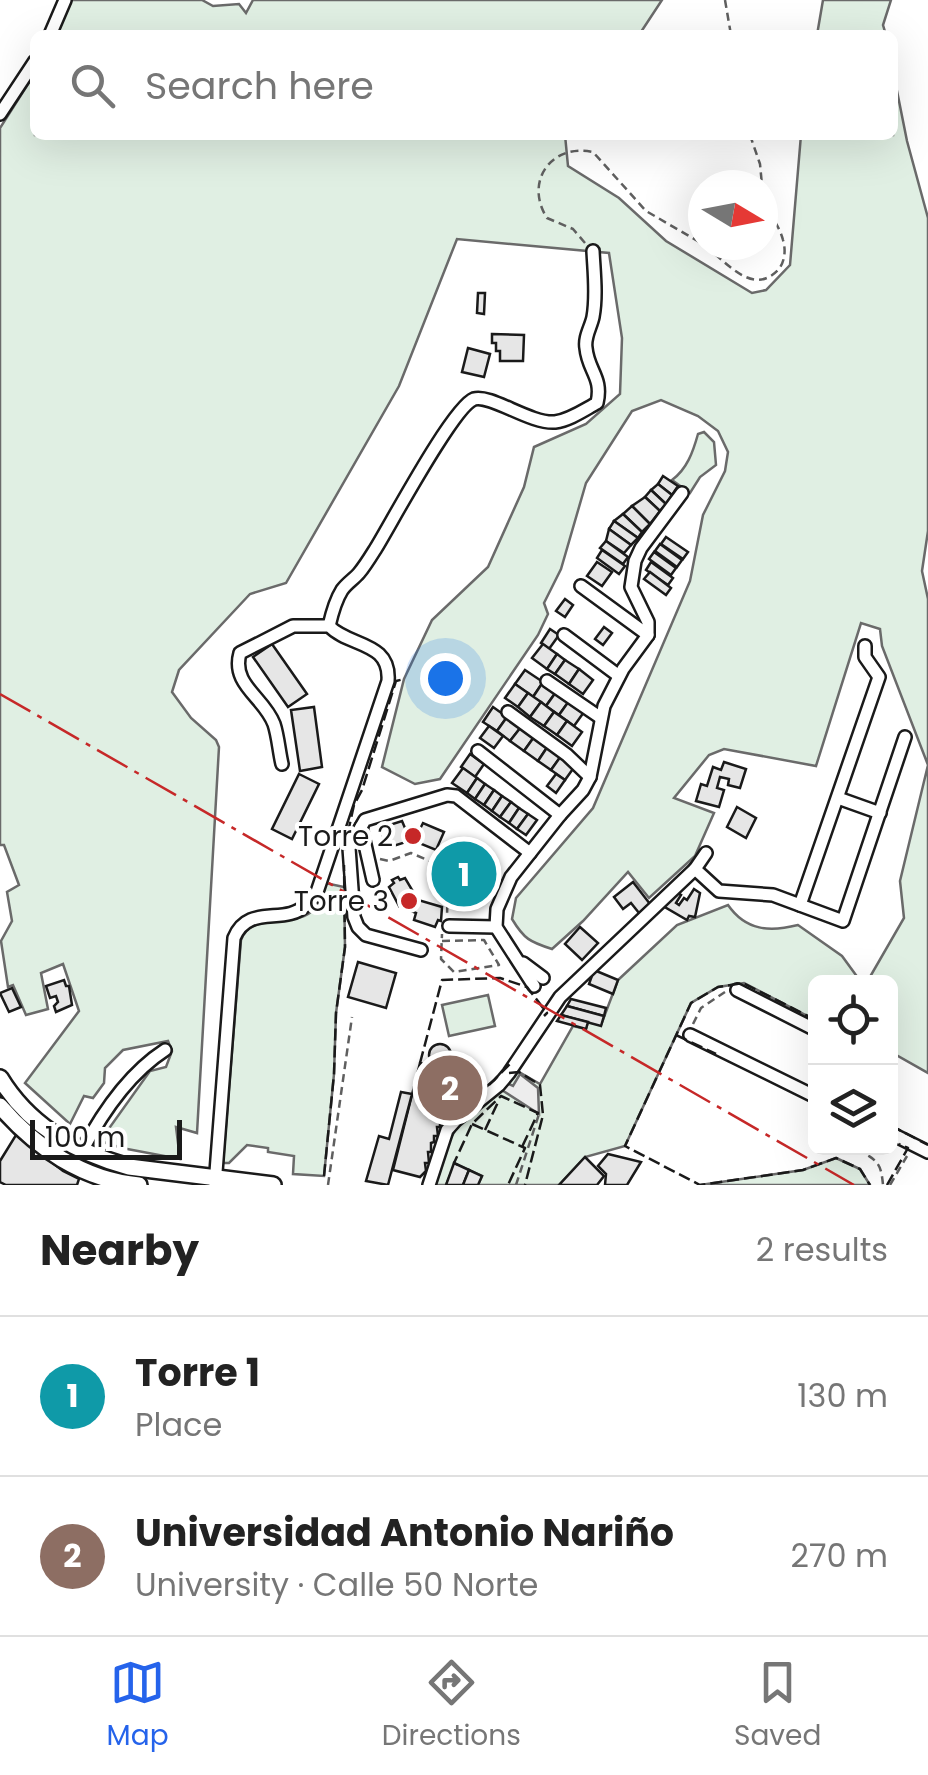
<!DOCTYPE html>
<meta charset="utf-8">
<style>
:root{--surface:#fff;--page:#f6f6f6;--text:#222;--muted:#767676;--line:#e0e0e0;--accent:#2563eb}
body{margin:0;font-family:Poppins,sans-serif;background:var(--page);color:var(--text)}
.controls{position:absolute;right:30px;bottom:30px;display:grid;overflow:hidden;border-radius:15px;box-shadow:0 10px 40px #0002}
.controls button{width:90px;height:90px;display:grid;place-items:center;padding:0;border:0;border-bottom:2px solid var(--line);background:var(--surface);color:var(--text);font:50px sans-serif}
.compass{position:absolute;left:688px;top:170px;width:90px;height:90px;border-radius:50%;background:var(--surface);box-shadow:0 10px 40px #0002;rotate:100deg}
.scale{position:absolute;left:30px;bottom:25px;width:152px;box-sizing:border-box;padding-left:10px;border:5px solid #1a1a1a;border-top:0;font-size:28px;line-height:35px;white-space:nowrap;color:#1a1a1a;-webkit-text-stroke:8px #fff;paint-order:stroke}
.you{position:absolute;left:445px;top:678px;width:35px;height:35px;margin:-25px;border:8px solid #fff;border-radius:50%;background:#1a73e8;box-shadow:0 0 0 15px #1a73e833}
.badge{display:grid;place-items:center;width:65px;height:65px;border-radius:50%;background:var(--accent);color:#fff;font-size:32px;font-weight:700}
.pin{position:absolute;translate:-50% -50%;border:5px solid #fff;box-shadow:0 2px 10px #0006}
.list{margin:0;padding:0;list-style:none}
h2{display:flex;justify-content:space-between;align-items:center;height:130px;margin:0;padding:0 40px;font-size:42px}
h2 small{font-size:32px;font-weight:400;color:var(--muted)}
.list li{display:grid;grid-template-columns:65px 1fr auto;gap:30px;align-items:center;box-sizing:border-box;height:160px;padding:0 40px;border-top:2px solid var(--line)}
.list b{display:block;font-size:38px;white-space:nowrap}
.list p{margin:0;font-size:32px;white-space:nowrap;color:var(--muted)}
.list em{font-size:32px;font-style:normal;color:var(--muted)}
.icon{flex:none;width:55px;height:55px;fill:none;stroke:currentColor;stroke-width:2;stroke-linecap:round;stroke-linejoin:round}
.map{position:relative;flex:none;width:928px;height:1185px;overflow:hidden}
.search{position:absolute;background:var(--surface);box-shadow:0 10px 40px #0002;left:30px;right:30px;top:30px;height:110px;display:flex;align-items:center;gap:25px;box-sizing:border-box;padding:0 35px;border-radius:15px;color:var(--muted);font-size:38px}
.sheet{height:450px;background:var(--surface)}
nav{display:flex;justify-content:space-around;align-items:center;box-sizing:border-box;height:140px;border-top:2px solid var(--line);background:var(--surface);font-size:28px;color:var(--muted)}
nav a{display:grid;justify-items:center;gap:5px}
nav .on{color:var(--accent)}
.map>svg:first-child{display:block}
.green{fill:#e0efe3;stroke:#6a6a6a;stroke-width:2.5}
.parking{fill:#ededed;stroke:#6a6a6a;stroke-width:2.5}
.building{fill:#e6e6e6;stroke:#1a1a1a;stroke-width:2.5}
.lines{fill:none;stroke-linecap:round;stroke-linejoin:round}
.minor-casing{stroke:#1a1a1a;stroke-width:16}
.major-casing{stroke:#1a1a1a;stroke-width:20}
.path{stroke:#5f5f5f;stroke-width:2.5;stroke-dasharray:8 5;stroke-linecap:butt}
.minor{stroke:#fff;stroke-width:11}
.major{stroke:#fff;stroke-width:15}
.fence{stroke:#1a1a1a;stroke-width:2.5;stroke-dasharray:12 5;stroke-linecap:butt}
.power{stroke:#c62828;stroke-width:2.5;stroke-dasharray:35 8 5 8;stroke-linecap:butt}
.poi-dot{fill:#c62828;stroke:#fff;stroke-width:4}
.labels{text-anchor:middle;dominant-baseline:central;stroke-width:8;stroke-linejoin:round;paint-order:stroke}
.poi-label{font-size:28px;fill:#1a1a1a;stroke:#fff;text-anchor:end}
</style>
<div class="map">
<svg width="928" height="1185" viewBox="0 0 928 1185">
<rect width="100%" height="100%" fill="#fff"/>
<g class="green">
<polygon points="69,0 202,0 213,6 239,4 246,13 253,0 662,0 639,35 53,35"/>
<polygon points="823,0 891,0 883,25 886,35 817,35"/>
<path d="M 893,71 L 907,141 L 928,218 L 928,531 L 922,571 L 928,599 L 928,1073 L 891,1052 L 890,982 L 867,982 L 904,918 L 900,881 L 928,765 L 882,646 L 880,629 L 861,623 L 816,766 L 724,749 L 709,755 L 674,798 L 714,813 L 695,856 L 649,898 L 628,872 L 583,921 L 552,949 C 530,942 524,939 512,919 L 516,898 L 593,808 L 690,581 L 703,515 L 725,471 L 728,452 L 718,431 L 698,416 L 661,400 L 632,411 L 586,483 L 561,569 L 544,603 L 548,614 L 538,635 L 440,779 L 415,784 L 382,767 L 404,679 L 432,620 L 488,567 L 524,487 L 534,447 L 586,424 L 620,394 L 622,338 L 609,253 L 457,239 L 399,386 L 286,583 L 250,594 L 179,670 L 172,692 L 191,718 L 216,740 L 219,747 L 197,1133 L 176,1127 L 180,1159 L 122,1148 L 100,1141 L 150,1071 L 166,1067 L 172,1051 L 168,1041 L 123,1050 L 105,1068 L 104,1083 L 93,1098 L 84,1096 L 70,1124 L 25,1083 L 79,1011 L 63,964 L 41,973 L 48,1009 L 26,1015 L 13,985 L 8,987 L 1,941 L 12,921 L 7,892 L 19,885 L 4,845 L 0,845 L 0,128 L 35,73 L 35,135 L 565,135 L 568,166 L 619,198 L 666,241 L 752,293 L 766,290 L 790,265 L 801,135 L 893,135 Z"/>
<path d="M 704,432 L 714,442 L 716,465 L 700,477 L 690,493 L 672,480 C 687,469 693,452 698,434 Z"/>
<path d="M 325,883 L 344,887 L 345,947 L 336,1013 L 334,1074 L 324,1176 L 293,1174 L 294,1156 L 268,1152 L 268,1148 L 247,1145 L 229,1163 L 223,1163 L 241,940 C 251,912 291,928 311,912 C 320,905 322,892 325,883 Z"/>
<path d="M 728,905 C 746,931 770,932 798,925 L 842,956 L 861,982 L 816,982 L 815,1020 L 744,983 L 718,987 L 691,1003 L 625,1146 L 585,1157 L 559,1185 L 478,1185 L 482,1176 L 455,1164 L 446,1185 L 434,1185 L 443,1152 L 456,1129 L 509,1073 L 519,1072 L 540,1084 L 573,1026 L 586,1029 L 588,1022 L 601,1025 L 618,980 L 677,925 Z"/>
<polygon points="488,995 495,1026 449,1036 442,1005"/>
<polygon points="836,1158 860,1169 870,1185 700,1185 803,1170"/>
</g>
<polygon class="parking" points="520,1074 538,1088 539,1114 497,1087 502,1081 513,1086"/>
<g class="building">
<polygon points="478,293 485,293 484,314 477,313"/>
<polygon points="492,334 524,335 523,361 500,361 500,351 496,351 496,343 492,343"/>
<polygon points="468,348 490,354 484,377 462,372"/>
<polygon points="663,476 678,486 672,495 658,484"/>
<polygon points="658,484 672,495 666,504 651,490"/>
<polygon points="651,490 666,504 660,511 645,497"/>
<polygon points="645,497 660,511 650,524 632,506"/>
<polygon points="632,506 650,524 642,532 623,514"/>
<polygon points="623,514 642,532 638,538 614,521"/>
<polygon points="614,521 638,538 631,545 609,529"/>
<polygon points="609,529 631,545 624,553 606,541"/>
<polygon points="666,537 688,552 683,559 661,544"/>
<polygon points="606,541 628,557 623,564 600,548"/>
<polygon points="660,544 682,560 677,567 655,551"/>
<polygon points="602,550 625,566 619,574 597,558"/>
<polygon points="654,552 676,568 671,575 649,559"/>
<polygon points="597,562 612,572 602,586 587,576"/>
<polygon points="651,562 673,578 668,585 646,570"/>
<polygon points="650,572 671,588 666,595 644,579"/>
<polygon points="565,599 573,605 565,617 556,611"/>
<polygon points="604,627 612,633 603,645 595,639"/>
<polygon points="550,629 559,635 549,649 541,643"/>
<polygon points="272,644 307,694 288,707 253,657"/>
<polygon points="543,644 557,654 547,669 532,658"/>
<polygon points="557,654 565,660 555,674 547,669"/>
<polygon points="565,660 579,669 569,684 555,674"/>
<polygon points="579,669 593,680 583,694 569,684"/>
<polygon points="525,670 543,682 533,697 515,684"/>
<polygon points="543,682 556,692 546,706 533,697"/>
<polygon points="515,684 528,693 518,707 505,698"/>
<polygon points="556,692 569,701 559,715 546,706"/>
<polygon points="528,693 541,702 530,717 518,707"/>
<polygon points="569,701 584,712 574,726 559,715"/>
<polygon points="541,702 554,712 544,726 530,717"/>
<polygon points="314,707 322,767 300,771 291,710"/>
<polygon points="493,707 507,717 497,731 483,722"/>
<polygon points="554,712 567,721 557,735 544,726"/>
<polygon points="507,717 521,727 510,741 497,731"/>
<polygon points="567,721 582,732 572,746 557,735"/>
<polygon points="489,726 503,736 494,748 480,738"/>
<polygon points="521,727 534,737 524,751 510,741"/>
<polygon points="534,737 548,746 538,761 524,751"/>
<polygon points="548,746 561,756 551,770 538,761"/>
<polygon points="470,754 484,764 475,777 461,767"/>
<polygon points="561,756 575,766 565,780 551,770"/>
<polygon points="724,762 746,769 740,788 728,785 729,779 720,777 717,788 724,790 719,807 696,801 701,784 707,786 713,767 721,770"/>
<polygon points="463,768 477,778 467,793 452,783"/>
<polygon points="299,774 319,784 292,839 272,829"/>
<polygon points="556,774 565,780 556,793 547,786"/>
<polygon points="477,778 485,784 475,799 467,793"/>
<polygon points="485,784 494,790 484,805 475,799"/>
<polygon points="494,790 502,796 492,811 484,805"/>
<polygon points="502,796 511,802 500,817 492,811"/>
<polygon points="511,802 519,808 509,823 500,817"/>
<polygon points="737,807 756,818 746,838 727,827"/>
<polygon points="519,808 528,814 517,829 509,823"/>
<polygon points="528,814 537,820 526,835 517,829"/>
<polygon points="402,821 405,828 412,826 420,829 423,823 444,832 436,850 412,840 387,848 380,828"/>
<polygon points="458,847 471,862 466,866 471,872 471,880 477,879 476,899 471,899 471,903 465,903 465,899 459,899 459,876 444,859 450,849 453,851"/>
<polygon points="398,877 400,880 405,878 418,900 442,907 441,921 438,920 435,927 414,920 416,913 409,910 404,903 399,906 389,887 394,883 392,880"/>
<polygon points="633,882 650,904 639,913 631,903 623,909 614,897"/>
<polygon points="694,889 700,893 695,917 689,916 687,920 663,906 673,890 681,895 676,903 679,905 684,898 687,900"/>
<polygon points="580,927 598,943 582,960 565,944"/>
<polygon points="358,962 396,973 386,1008 348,997"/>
<polygon points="594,970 618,980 613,994 589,984"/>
<polygon points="64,980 66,986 69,986 72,1005 56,1012 54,1006 58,1002 56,996 50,998 46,986"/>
<polygon points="12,988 21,1007 9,1012 0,993"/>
<polygon points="571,999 606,1008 604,1016 567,1006"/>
<polygon points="567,1006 604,1016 601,1026 561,1015"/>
<polygon points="561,1015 588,1022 586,1029 557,1021"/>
<circle cx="440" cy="1055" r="11"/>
<polygon points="420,1063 452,1071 452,1076 449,1076 449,1085 446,1085 447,1097 442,1097 443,1109 442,1118 440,1118 440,1127 437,1127 438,1136 434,1136 434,1142 431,1143 431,1152 428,1152 429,1163 425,1163 426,1171 420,1177 393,1170"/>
<polygon points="401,1092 412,1094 388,1185 366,1181 379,1136 389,1139"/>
<polygon points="16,1135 63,1171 79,1179 77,1185 6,1185 0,1182 0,1161"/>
<polygon points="608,1154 641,1162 627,1185 605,1185 606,1174 598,1166"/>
<polygon points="585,1157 604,1176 597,1185 559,1185"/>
<polygon points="454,1163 469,1170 463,1185 446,1185"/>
<polygon points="469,1170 482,1176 478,1185 463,1185"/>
</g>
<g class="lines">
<g class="minor-casing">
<g id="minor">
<polyline points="50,35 65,0"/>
<polyline points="0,114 35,61"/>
<polyline points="581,586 648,635"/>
<path d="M 329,626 C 332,613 335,601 342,590 C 347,583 354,579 359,573 C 365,566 371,556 376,548 C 392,522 453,407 474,399 C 491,394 530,424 555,422 C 570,420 584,410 597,403 C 603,377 588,371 586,348 C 584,337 591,327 593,317 C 597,295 594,272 593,251"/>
<polyline points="564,635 619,676"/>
<polyline points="547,681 601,718"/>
<polyline points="508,712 567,755 590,777"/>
<polyline points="478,751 560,815"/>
<polyline points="838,798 880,813"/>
<polyline points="361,827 373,880"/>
<polyline points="695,869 719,891 773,895 843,921 905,737"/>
<polyline points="800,905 879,677 865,657 865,646"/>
<polyline points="449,926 496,927"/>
<polyline points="421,950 366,935 358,927 354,917 349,848 365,820 447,795 456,796 530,853"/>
<polyline points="523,963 543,978"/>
<polyline points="534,986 496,927 497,909 511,877 560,815 583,790 590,777 604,706 623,669 648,635 648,622 631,587 635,561 641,548 682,493"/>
<polyline points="737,990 816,1030"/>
<polyline points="690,1035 816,1097"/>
<polyline points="890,1133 928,1152"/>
<path d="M 82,1151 C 102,1113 128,1074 165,1050"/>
<path d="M 215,1185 L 234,938 C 248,903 285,926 306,905 C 311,901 313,896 317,892 L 388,681 C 391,641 349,647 329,626 L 293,626 L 240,653 C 231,685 264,697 274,724 C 278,736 279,751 282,764"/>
<polyline points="429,1185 447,1130 456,1120 499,1085 509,1073 560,997 695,869 706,853"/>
</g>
</g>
<g class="major-casing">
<g id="major">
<path d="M 0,1078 C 29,1126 77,1153 129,1167 L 273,1185"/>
<path d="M 0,1106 C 35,1147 83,1180 139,1185"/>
</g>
</g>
<g class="path">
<polyline points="725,0 731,35"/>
<polyline points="750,135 760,164 762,185"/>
<path d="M 585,243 L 573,229 L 547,218 C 524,182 551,143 593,152 L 646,211 L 703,244"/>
<path d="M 705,246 C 726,261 752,297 778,270 C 785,262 786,250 783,240 C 779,224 767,212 763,196"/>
<polyline points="380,859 389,861 411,853 432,862 448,881 447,917"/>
<polyline points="442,941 484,940 499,965 454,972 441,959 442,934"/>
<polyline points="693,1024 701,1008 725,992"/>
<path d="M 858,1148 L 859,1150 C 878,1161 881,1163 883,1185"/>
<polyline points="328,1185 352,1017"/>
<polyline points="516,1185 539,1114"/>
<polyline points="890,1185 907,1156"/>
</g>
<use href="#minor" class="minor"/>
<use href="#major" class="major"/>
<g class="fence">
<polyline points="344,850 354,805 362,790 396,681 404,679"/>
<polyline points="816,1020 743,983 718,987 691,1003 625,1146 700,1185 803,1170 836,1158 860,1169 870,1185"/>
<polyline points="676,1035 716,1054"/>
<polyline points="420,1063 442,980 500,978 527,987 547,1013 544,1016"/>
<polyline points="509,1073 519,1072 540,1085 543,1115 525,1185"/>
<polyline points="477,1097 513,1061"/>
<polyline points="472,1124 525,1148 508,1185"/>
<polyline points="890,1125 928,1145"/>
<polyline points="485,1130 499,1100"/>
<polyline points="458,1165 454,1163 472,1124 501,1096 538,1113 522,1147"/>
<polyline points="324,1176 334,1074 336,1013 345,947 344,865"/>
<polyline points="887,1185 908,1148 899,1144"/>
</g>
<polyline class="power" points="0,694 854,1185"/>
</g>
<g class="poi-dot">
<circle cx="413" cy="836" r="10"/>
<circle cx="409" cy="901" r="10"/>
</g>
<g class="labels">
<g class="poi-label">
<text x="393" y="836">Torre 2</text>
<text x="389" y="901">Torre 3</text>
</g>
</g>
</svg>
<div class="controls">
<button><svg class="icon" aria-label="locate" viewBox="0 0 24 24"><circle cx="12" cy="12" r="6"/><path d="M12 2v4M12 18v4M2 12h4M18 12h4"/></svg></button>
<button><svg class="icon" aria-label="layers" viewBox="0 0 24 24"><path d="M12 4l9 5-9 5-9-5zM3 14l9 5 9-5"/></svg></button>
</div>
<svg class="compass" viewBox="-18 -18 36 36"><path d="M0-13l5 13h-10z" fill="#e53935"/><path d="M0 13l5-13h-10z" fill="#767676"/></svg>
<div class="scale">100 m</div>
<div class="you"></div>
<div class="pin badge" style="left:464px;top:874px;background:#0f9aa8">1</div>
<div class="pin badge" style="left:450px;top:1088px;background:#8d6e63">2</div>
<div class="search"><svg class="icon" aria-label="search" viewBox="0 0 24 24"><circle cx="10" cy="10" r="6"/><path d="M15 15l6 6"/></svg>Search here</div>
</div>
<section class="sheet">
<h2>Nearby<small>2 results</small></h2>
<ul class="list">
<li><span class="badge" style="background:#0f9aa8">1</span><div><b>Torre 1</b><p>Place</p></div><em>130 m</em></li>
<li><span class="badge" style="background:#8d6e63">2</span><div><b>Universidad Antonio Nariño</b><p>University · Calle 50 Norte</p></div><em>270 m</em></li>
</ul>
</section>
<nav>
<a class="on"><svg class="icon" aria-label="map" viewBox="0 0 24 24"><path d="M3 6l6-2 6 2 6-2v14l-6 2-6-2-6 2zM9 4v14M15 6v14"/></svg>Map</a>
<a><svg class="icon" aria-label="directions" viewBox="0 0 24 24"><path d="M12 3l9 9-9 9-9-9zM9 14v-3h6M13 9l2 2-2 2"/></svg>Directions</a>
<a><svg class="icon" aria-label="saved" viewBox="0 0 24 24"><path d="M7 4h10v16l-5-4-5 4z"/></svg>Saved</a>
</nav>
